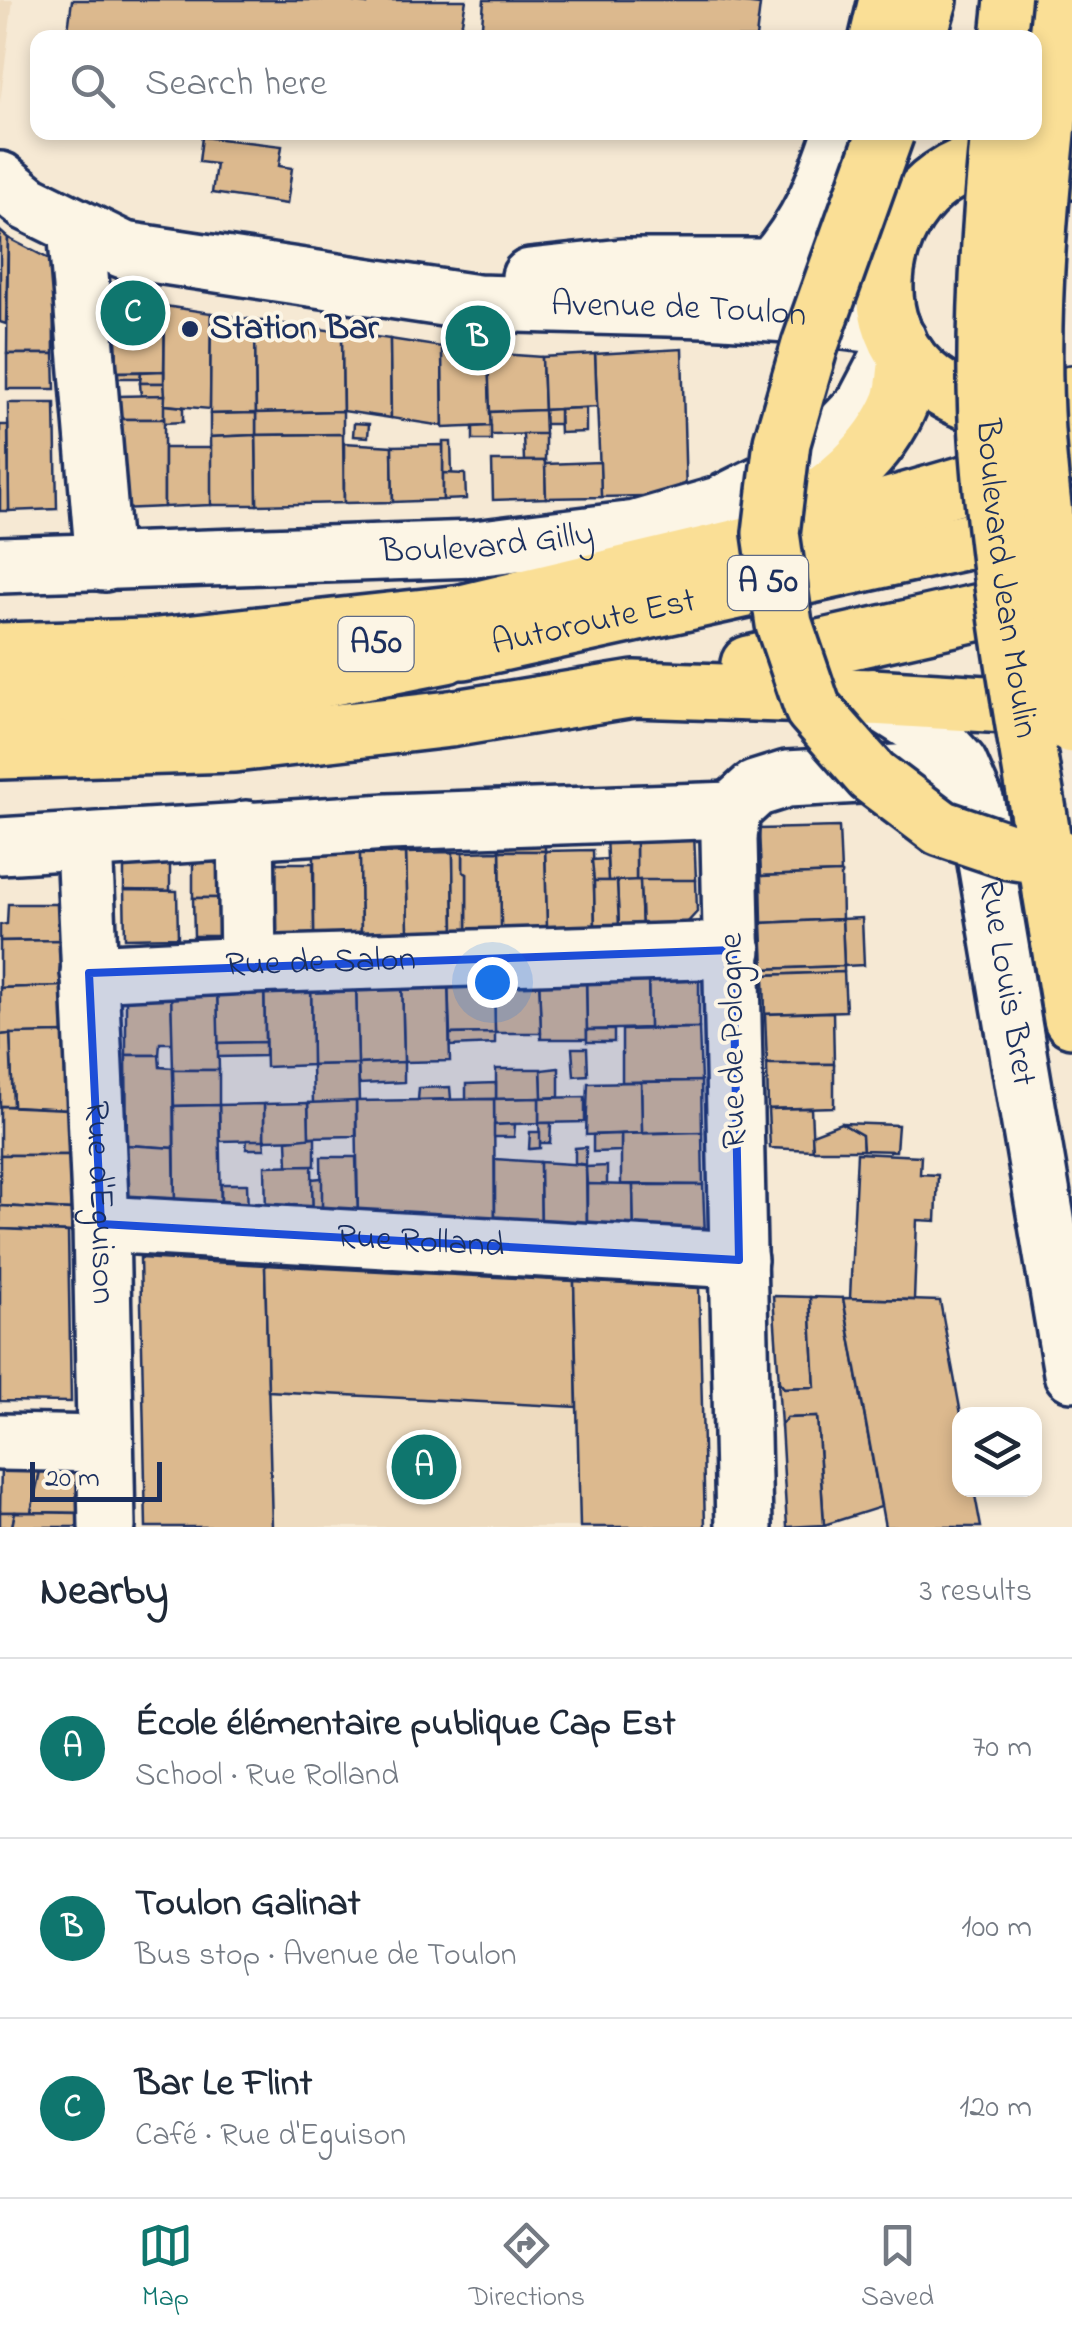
<!DOCTYPE html>
<meta charset="utf-8">
<style>
:root{--surface:#fff;--page:#f2f2f3;--text:#1f2937;--muted:#747a83;--line:#e0e1e3;--accent:#0f766e}
body{margin:0;font-family:"Indie Flower",sans-serif;background:var(--page);color:var(--text)}
.controls{position:absolute;right:30px;bottom:30px;display:grid;overflow:hidden;border-radius:20px;box-shadow:0 5px 15px #0003}
.controls button{width:90px;height:90px;display:grid;place-items:center;padding:0;border:0;border-bottom:2px solid var(--line);background:var(--surface);color:var(--text);font:50px sans-serif}
.scale{position:absolute;left:30px;bottom:25px;width:132px;box-sizing:border-box;padding-left:10px;border:5px solid #1b2f5e;border-top:0;font-size:28px;line-height:35px;white-space:nowrap;color:#1b2f5e;-webkit-text-stroke:8px #fcf5e5;paint-order:stroke}
.you{position:absolute;left:492px;top:982px;width:35px;height:35px;margin:-25px;border:8px solid #fff;border-radius:50%;background:#1a73e8;box-shadow:0 0 0 15px #1a73e833}
.badge{display:grid;place-items:center;width:65px;height:65px;border-radius:50%;background:var(--accent);color:#fff;font-size:32px;font-weight:700}
.pin{position:absolute;translate:-50% -50%;border:5px solid #fff;box-shadow:0 2px 10px #0006}
.list{margin:0;padding:0;list-style:none}
h2{display:flex;justify-content:space-between;align-items:center;height:130px;margin:0;padding:0 40px;font-size:42px}
h2 small{font-size:32px;font-weight:400;color:var(--muted)}
.list li{display:grid;grid-template-columns:65px 1fr auto;gap:30px;align-items:center;box-sizing:border-box;height:180px;padding:0 40px;border-top:2px solid var(--line)}
.list b{display:block;font-size:38px;white-space:nowrap}
.list p{margin:0;font-size:32px;white-space:nowrap;color:var(--muted)}
.list em{font-size:32px;font-style:normal;color:var(--muted)}
.icon{flex:none;width:55px;height:55px;fill:none;stroke:currentColor;stroke-width:2;stroke-linecap:round;stroke-linejoin:round}
.map{position:relative;flex:none;width:1072px;height:1527px;overflow:hidden}
.search{position:absolute;background:var(--surface);box-shadow:0 5px 15px #0003;left:30px;right:30px;top:30px;height:110px;display:flex;align-items:center;gap:25px;box-sizing:border-box;padding:0 35px;border-radius:20px;color:var(--muted);font-size:38px}
.sheet{height:670px;background:var(--surface)}
nav{display:flex;justify-content:space-around;align-items:center;box-sizing:border-box;height:140px;border-top:2px solid var(--line);background:var(--surface);font-size:28px;color:var(--muted)}
nav a{display:grid;justify-items:center;gap:5px}
nav .on{color:var(--accent)}
.map>svg:first-child{display:block}
.built{fill:#eedbbf}
.building{fill:#dcb98e;stroke:#1b2f5e;stroke-width:2.5}
.lines{fill:none;stroke-linecap:round;stroke-linejoin:round}
.minor-casing{stroke:#1b2f5e;stroke-width:62}
.major-casing{stroke:#1b2f5e;stroke-width:62}
.highway-casing{stroke:#1b2f5e;stroke-width:62}
.minor{stroke:#fcf5e5;stroke-width:55}
.major{stroke:#fadf96;stroke-width:55}
.highway{stroke:#fadf96;stroke-width:55}
.major-bridge-casing{stroke:#1b2f5e;stroke-width:62;stroke-linecap:butt}
.highway-bridge-casing{stroke:#1b2f5e;stroke-width:62;stroke-linecap:butt}
.major-bridge{stroke:#fadf96;stroke-width:55}
.highway-bridge{stroke:#fadf96;stroke-width:55}
.marked{fill:#1d4ed8;fill-opacity:0.2;stroke:#1d4ed8;stroke-width:8;stroke-linejoin:round}
.poi-dot{fill:#1b2f5e;stroke:#fcf5e5;stroke-width:4}
.labels{text-anchor:middle;dominant-baseline:central;stroke-width:8;stroke-linejoin:round;paint-order:stroke}
.shield{fill:#fcf5e5;stroke:#5e6a86;stroke-width:2.5}
.shield-label{font-size:32px;font-weight:bold;fill:#1b2f5e}
.street-label{font-size:35px;fill:#1b2f5e;stroke:#fcf5e5}
.poi-label{font-size:35px;font-weight:bold;fill:#1b2f5e;stroke:#fcf5e5;text-anchor:start}
</style>
<div class="map">
<svg width="1072" height="1527" viewBox="0 0 1072 1527">
<rect width="100%" height="100%" fill="#f6e9d4"/>
<filter id="ink" filterUnits="userSpaceOnUse"><feTurbulence type="fractalNoise" baseFrequency=".01" numOctaves="2"/><feDisplacementMap in="SourceGraphic" scale="20" xChannelSelector="R" yChannelSelector="G"/><feConvolveMatrix kernelMatrix="1 2 1 2 8 2 1 2 1" color-interpolation-filters="sRGB"/></filter>
<g filter="url(#ink)">
<g class="built">
<polygon points="0,0 13,0 0,103"/>
<polygon points="268,1391 577,1407 580,1527 272,1527"/>
</g>
<g class="building">
<polygon points="72,0 341,0 367,4 367,0 466,0 459,38 67,38"/>
<polygon points="484,0 718,0 760,5 756,38 481,38"/>
<polygon points="202,137 282,146 279,166 292,168 287,204 212,193 216,164 199,162"/>
<polygon points="0,231 8,238 6,324 0,322"/>
<polygon points="8,238 53,261 54,354 7,354"/>
<polygon points="118,292 165,306 164,371 117,372 115,294"/>
<polygon points="165,306 211,313 210,409 164,405"/>
<polygon points="211,313 255,320 256,413 210,414"/>
<polygon points="255,320 342,332 343,411 256,413"/>
<polygon points="342,332 390,339 391,418 343,411"/>
<polygon points="390,339 442,347 443,426 391,418"/>
<polygon points="442,347 488,353 491,426 443,428"/>
<polygon points="682,349 686,495 601,497 595,354"/>
<polygon points="488,353 542,357 544,410 490,412"/>
<polygon points="7,354 54,354 55,389 7,389"/>
<polygon points="595,354 597,407 544,410 542,357"/>
<polygon points="164,371 164,383 140,383 141,372"/>
<polygon points="117,372 141,372 140,378 117,378"/>
<polygon points="140,383 164,383 165,395 141,396"/>
<polygon points="165,395 164,419 117,419 117,396"/>
<polygon points="8,403 55,403 57,509 9,511"/>
<polygon points="164,405 183,407 183,422 164,423"/>
<polygon points="586,408 586,432 560,433 559,409"/>
<polygon points="559,409 559,424 544,424 544,410"/>
<polygon points="544,410 545,434 491,435 490,412"/>
<polygon points="343,411 343,434 256,435 256,413"/>
<polygon points="256,413 256,435 210,437 210,414"/>
<polygon points="117,419 164,419 164,507 119,509"/>
<polygon points="354,423 369,424 368,437 353,436"/>
<polygon points="0,425 8,425 9,511 0,511"/>
<polygon points="491,426 491,440 473,440 473,427"/>
<polygon points="343,434 344,503 257,505 256,435"/>
<polygon points="523,434 545,434 545,461 524,461"/>
<polygon points="256,435 257,505 211,505 210,437"/>
<polygon points="443,442 451,442 452,474 443,473"/>
<polygon points="344,443 392,446 393,502 344,503"/>
<polygon points="443,445 443,500 393,502 392,446"/>
<polygon points="164,448 211,448 211,505 164,507"/>
<polygon points="492,461 545,461 546,498 493,500"/>
<polygon points="600,462 601,497 546,498 545,464"/>
<polygon points="443,473 465,474 466,499 443,500"/>
<polygon points="839,827 841,873 761,876 759,829"/>
<polygon points="694,833 696,880 636,881 636,834"/>
<polygon points="636,834 636,881 608,881 606,835"/>
<polygon points="545,839 545,851 500,851 498,840"/>
<polygon points="222,844 223,898 193,898 193,845"/>
<polygon points="170,845 170,891 124,890 124,846"/>
<polygon points="360,847 361,933 314,934 314,848"/>
<polygon points="593,850 595,927 547,929 545,851"/>
<polygon points="500,851 545,851 547,929 501,930"/>
<polygon points="500,851 501,930 467,931 467,874 463,872 463,852"/>
<polygon points="453,852 454,931 408,932 406,853"/>
<polygon points="453,852 463,852 463,872 467,874 467,931 454,931"/>
<polygon points="406,853 408,932 361,933 360,854"/>
<polygon points="607,859 608,881 594,881 592,860"/>
<polygon points="268,863 313,863 314,934 269,935"/>
<polygon points="841,873 842,919 762,923 761,876"/>
<polygon points="640,880 642,927 619,927 617,881"/>
<polygon points="640,880 696,880 697,912 685,925 642,927"/>
<polygon points="594,881 617,881 619,927 595,927"/>
<polygon points="124,890 177,891 178,937 125,938"/>
<polygon points="193,898 223,898 223,936 194,936"/>
<polygon points="8,904 62,904 63,940 0,941 0,925 7,924"/>
<polygon points="862,918 864,965 844,966 842,919"/>
<polygon points="842,919 844,966 764,969 762,923"/>
<polygon points="64,940 65,986 0,988 0,941"/>
<polygon points="844,966 844,972 764,975 764,969"/>
<polygon points="844,972 846,1011 765,1014 764,975"/>
<polygon points="699,975 699,1028 649,1028 648,976"/>
<polygon points="648,976 649,1028 587,1030 586,978"/>
<polygon points="586,978 587,1039 541,1039 539,979"/>
<polygon points="539,979 541,1033 495,1033 494,980"/>
<polygon points="494,980 495,1033 450,1034 448,981"/>
<polygon points="448,981 450,1061 404,1062 402,982"/>
<polygon points="402,982 404,1062 358,1064 356,984"/>
<polygon points="356,984 358,1064 312,1065 311,985"/>
<polygon points="311,985 312,1065 266,1067 264,986"/>
<polygon points="65,986 66,1033 0,1035 0,988"/>
<polygon points="264,986 265,1042 218,1043 217,988"/>
<polygon points="126,988 171,989 173,1043 160,1043 159,1055 126,1055"/>
<polygon points="217,988 219,1070 173,1070 171,989"/>
<polygon points="833,1012 834,1064 767,1064 765,1014"/>
<polygon points="699,1028 701,1081 622,1082 622,1030"/>
<rect x="587" y="1030" width="27" height="12"/>
<polygon points="66,1033 68,1109 13,1106 10,1034"/>
<polygon points="495,1033 495,1044 450,1046 450,1034"/>
<polygon points="10,1034 13,1106 0,1106 0,1035"/>
<polygon points="265,1042 265,1056 218,1057 218,1043"/>
<polygon points="572,1048 587,1048 588,1075 574,1076"/>
<polygon points="126,1055 159,1055 160,1067 173,1068 174,1148 127,1145"/>
<polygon points="404,1062 404,1082 359,1084 358,1064"/>
<polygon points="358,1064 359,1102 313,1103 312,1065"/>
<polygon points="767,1064 834,1064 834,1107 768,1109"/>
<polygon points="559,1068 559,1097 542,1098 541,1070"/>
<polygon points="496,1069 541,1069 542,1098 496,1099"/>
<polygon points="173,1070 219,1070 219,1105 174,1106"/>
<polygon points="701,1081 702,1132 642,1133 641,1082"/>
<polygon points="641,1082 642,1133 586,1135 588,1083"/>
<polygon points="496,1083 496,1099 466,1099 466,1084"/>
<polygon points="450,1087 451,1099 418,1100 419,1088"/>
<polygon points="585,1097 585,1122 539,1123 539,1098"/>
<polygon points="539,1098 539,1123 494,1125 494,1099"/>
<polygon points="494,1099 495,1226 358,1219 356,1101"/>
<polygon points="356,1101 356,1136 309,1137 308,1103"/>
<polygon points="308,1103 309,1139 264,1140 264,1104"/>
<polygon points="264,1104 264,1140 220,1141 219,1105"/>
<polygon points="219,1105 221,1211 175,1209 174,1106"/>
<polygon points="0,1106 68,1109 70,1155 0,1155"/>
<polygon points="811,1108 813,1150 770,1148 768,1109"/>
<polygon points="539,1123 551,1123 550,1143 540,1143"/>
<polygon points="841,1123 862,1135 863,1150 813,1150 812,1134"/>
<polygon points="841,1123 898,1125 896,1151 863,1150 862,1135"/>
<polygon points="515,1124 514,1137 494,1137 494,1125"/>
<polygon points="530,1132 540,1132 540,1148 529,1149"/>
<polygon points="702,1132 703,1185 621,1184 621,1134"/>
<polygon points="621,1134 621,1151 593,1152 593,1135"/>
<polygon points="315,1137 315,1166 288,1166 287,1140"/>
<polygon points="247,1140 264,1140 265,1149 246,1149"/>
<polygon points="127,1145 174,1148 175,1209 127,1206"/>
<polygon points="586,1147 586,1165 575,1163 575,1148"/>
<polygon points="857,1153 921,1156 920,1174 938,1175 936,1221 917,1220 914,1300 850,1298"/>
<polygon points="0,1155 70,1155 71,1210 0,1206"/>
<polygon points="321,1157 356,1157 358,1219 322,1216"/>
<polygon points="495,1159 540,1162 541,1228 495,1226"/>
<polygon points="540,1162 586,1165 587,1231 541,1228"/>
<polygon points="312,1165 313,1216 266,1213 265,1166"/>
<polygon points="607,1166 607,1185 587,1184 586,1167"/>
<polygon points="322,1178 322,1216 313,1216 312,1179"/>
<polygon points="221,1184 247,1184 248,1212 221,1211"/>
<polygon points="587,1184 633,1185 634,1233 587,1231"/>
<polygon points="633,1185 703,1185 705,1237 634,1233"/>
<polygon points="0,1206 71,1210 72,1232 0,1229"/>
<polygon points="0,1229 68,1232 71,1402 0,1401"/>
<polygon points="140,1258 265,1265 272,1527 146,1527"/>
<polygon points="265,1265 574,1281 577,1407 268,1391"/>
<polygon points="574,1281 699,1288 705,1527 580,1527"/>
<polygon points="773,1296 810,1297 815,1387 784,1388 779,1382"/>
<polygon points="810,1297 843,1298 881,1507 824,1525 817,1417 787,1418 781,1425 778,1381 784,1388 815,1387"/>
<polygon points="843,1298 940,1301 961,1414 960,1490 974,1490 981,1527 885,1527"/>
<polygon points="817,1417 824,1525 787,1527 781,1425 787,1418"/>
<polygon points="1,1466 41,1467 31,1512 0,1512"/>
<polygon points="41,1467 79,1467 80,1513 31,1512"/>
<polygon points="0,1512 15,1512 12,1527 0,1527"/>
<polygon points="15,1512 80,1513 80,1527 12,1527"/>
</g>
<g class="lines">
<g class="minor-casing">
<g id="minor">
<path id="s1" d="M 0,180 L 28,203 L 124,250 L 477,303 L 706,309 L 787,314 L 892,327"/>
<polyline points="76,227 104,563"/>
<path d="M 772,267 C 811,222 823,187 842,132"/>
<polyline points="530,277 622,267 797,267 860,264 882,255"/>
<path id="s2" d="M 0,565 L 475,549 L 636,529 L 719,505 L 781,474 L 839,431 L 864,405 L 898,340"/>
<path id="s3" d="M 872,697 L 932,735 L 959,764 L 976,803 L 1072,1373"/>
<polyline points="246,829 248,965"/>
<path id="s4" d="M 84,843 L 101,1224 L 107,1527"/>
<polyline points="0,846 388,822 732,810"/>
<path id="s5" d="M 89,973 L 248,965 L 733,950"/>
<path id="s6" d="M 101,1224 L 739,1260"/>
<polyline points="0,1442 105,1444"/>
<polyline points="744,1527 729,838 732,810 755,789 787,779 897,773 933,778 973,796"/>
</g>
</g>
<g class="major-casing">
<g id="major">
<polyline points="878,38 887,0"/>
<polyline points="1009,38 1013,0"/>
<path d="M 1072,171 C 905,96 804,338 969,402 C 1003,415 1041,411 1072,394"/>
<polyline points="872,697 1069,709"/>
<polyline points="1051,891 1072,1019"/>
</g>
</g>
<g class="highway-casing">
<g id="highway">
<polyline points="918,38 929,0"/>
<path d="M 785,517 C 832,494 880,452 900,403 C 905,389 905,371 907,356"/>
<path id="s7" d="M 405,646 L 464,651 L 1072,518"/>
<polyline points="0,651 149,647 462,613 793,534 1072,453"/>
<polyline points="749,664 1051,596"/>
<polyline points="0,705 156,700 287,686 446,655"/>
<polyline points="0,751 234,744 450,719 634,689 872,697"/>
</g>
</g>
<use href="#minor" class="minor"/>
<use href="#major" class="major"/>
<use href="#highway" class="highway"/>
<g class="major-bridge-casing">
<g id="major-bridge">
<path d="M 1061,0 C 1046,143 1027,287 1036,431 C 1043,529 1059,627 1072,725"/>
<path id="s8" d="M 999,132 C 989,234 981,351 989,453 C 1000,600 1028,745 1051,891"/>
</g>
</g>
<g class="highway-bridge-casing">
<polyline id="highway-bridge" points="886,132 810,345 782,442 771,533 784,624 813,709 872,776 941,828 1009,851 1072,861"/>
</g>
<use href="#major-bridge" class="major-bridge"/>
<use href="#highway-bridge" class="highway-bridge"/>
</g>
</g>
<path class="marked" d="M 733,950 L 739,1260 L 101,1224 L 89,973 Z"/>
<circle class="poi-dot" cx="190" cy="329" r="10"/>
<g class="labels">
<g class="shield">
<rect x="728" y="556" width="80" height="54" rx="8"/>
<rect x="338.5" y="617" width="75" height="54" rx="8"/>
</g>
<g class="shield-label">
<text x="768" y="583">A 50</text>
<text x="376" y="644">A50</text>
</g>
<g class="street-label">
<text stroke="none"><textPath href="#s1" startOffset="702">Avenue de Toulon</textPath></text>
<text stroke="none"><textPath href="#s2" startOffset="488">Boulevard Gilly</textPath></text>
<text stroke="none"><textPath href="#s8" startOffset="448">Boulevard Jean Moulin</textPath></text>
<text stroke="none"><textPath href="#s7" startOffset="192">Autoroute Est</textPath></text>
<text stroke="none"><textPath href="#s5" startOffset="232">Rue de Salon</textPath></text>
<text stroke="none"><textPath href="#s3" startOffset="335">Rue Louis Bret</textPath></text>
<text transform="translate(734 1041) rotate(-91)">Rue de Pologne</text>
<text stroke="none"><textPath href="#s4" startOffset="360">Rue d'Eguison</textPath></text>
<text stroke="none"><textPath href="#s6" startOffset="320">Rue Rolland</textPath></text>
</g>
<g class="poi-label">
<text x="210" y="329">Station Bar</text>
</g>
</g>
</svg>
<div class="controls">
<button><svg class="icon" aria-label="layers" viewBox="0 0 24 24"><path d="M12 4l9 5-9 5-9-5zM3 14l9 5 9-5"/></svg></button>
</div>
<div class="scale">20 m</div>
<div class="you"></div>
<div class="pin badge" style="left:424px;top:1467px">A</div>
<div class="pin badge" style="left:478px;top:338px">B</div>
<div class="pin badge" style="left:133px;top:313px">C</div>
<div class="search"><svg class="icon" aria-label="search" viewBox="0 0 24 24"><circle cx="10" cy="10" r="6"/><path d="M15 15l6 6"/></svg>Search here</div>
</div>
<section class="sheet">
<h2>Nearby<small>3 results</small></h2>
<ul class="list">
<li><span class="badge">A</span><div><b>École élémentaire publique Cap Est</b><p>School · Rue Rolland</p></div><em>70 m</em></li>
<li><span class="badge">B</span><div><b>Toulon Galinat</b><p>Bus stop · Avenue de Toulon</p></div><em>100 m</em></li>
<li><span class="badge">C</span><div><b>Bar Le Flint</b><p>Café · Rue d'Eguison</p></div><em>120 m</em></li>
</ul>
</section>
<nav>
<a class="on"><svg class="icon" aria-label="map" viewBox="0 0 24 24"><path d="M3 6l6-2 6 2 6-2v14l-6 2-6-2-6 2zM9 4v14M15 6v14"/></svg>Map</a>
<a><svg class="icon" aria-label="directions" viewBox="0 0 24 24"><path d="M12 3l9 9-9 9-9-9zM9 14v-3h6M13 9l2 2-2 2"/></svg>Directions</a>
<a><svg class="icon" aria-label="saved" viewBox="0 0 24 24"><path d="M7 4h10v16l-5-4-5 4z"/></svg>Saved</a>
</nav>
